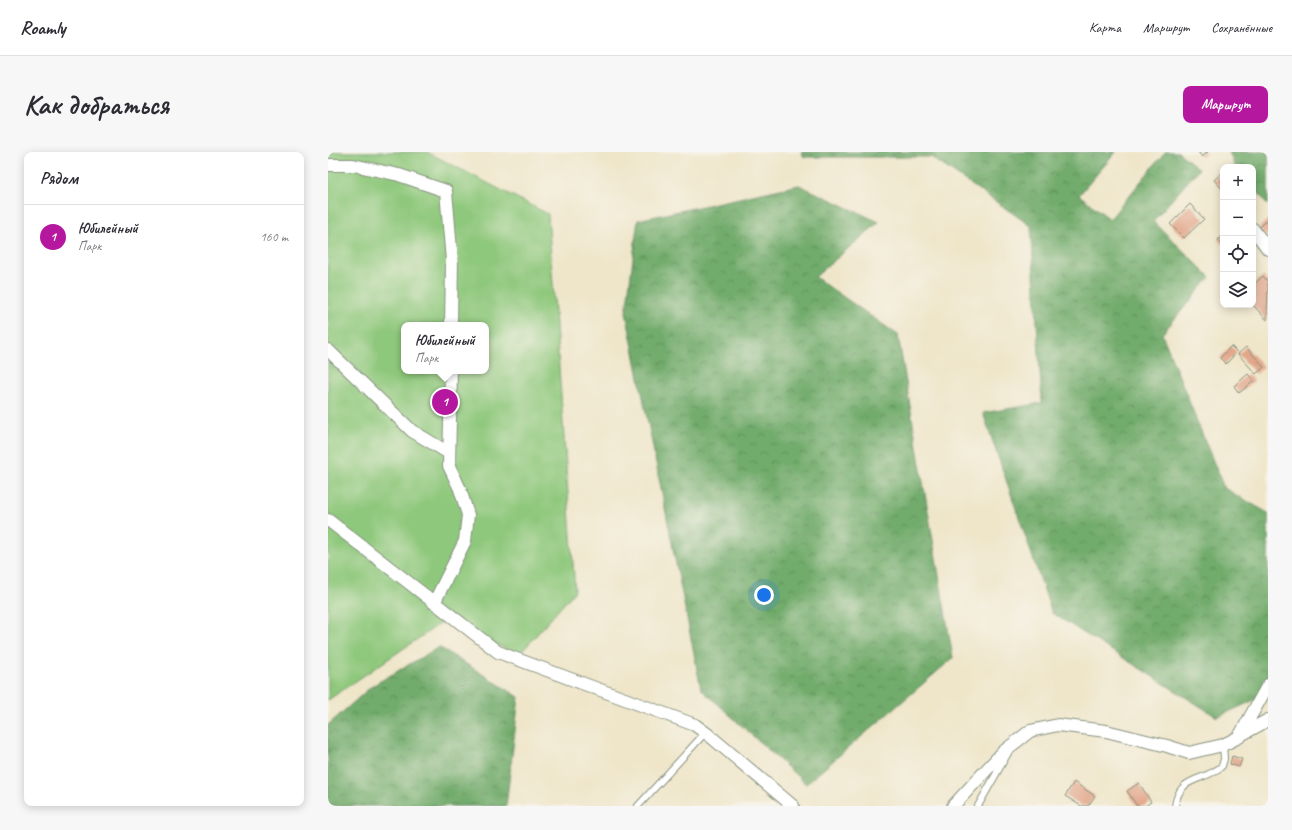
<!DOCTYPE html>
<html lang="ru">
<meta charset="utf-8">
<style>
:root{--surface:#fff;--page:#f7f7f7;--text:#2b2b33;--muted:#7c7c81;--line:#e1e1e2;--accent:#b5179e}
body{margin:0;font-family:Caveat,sans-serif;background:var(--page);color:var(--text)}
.controls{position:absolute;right:12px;top:12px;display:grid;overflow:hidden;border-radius:8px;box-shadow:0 2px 10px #0003}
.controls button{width:36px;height:36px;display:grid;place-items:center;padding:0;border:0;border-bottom:1px solid var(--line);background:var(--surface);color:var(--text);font:20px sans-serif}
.you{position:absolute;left:436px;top:443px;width:14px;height:14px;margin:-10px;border:3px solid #fff;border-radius:50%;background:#1a73e8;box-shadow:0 0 0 6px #1a73e833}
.badge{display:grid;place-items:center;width:26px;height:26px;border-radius:50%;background:var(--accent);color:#fff;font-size:13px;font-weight:700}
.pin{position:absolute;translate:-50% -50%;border:2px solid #fff;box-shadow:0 1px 4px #0006}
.popup{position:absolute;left:73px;top:170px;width:88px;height:52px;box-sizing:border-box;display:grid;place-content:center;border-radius:8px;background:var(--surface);filter:drop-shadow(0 1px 3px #0005);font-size:13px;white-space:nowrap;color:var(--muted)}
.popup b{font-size:15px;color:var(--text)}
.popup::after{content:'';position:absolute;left:50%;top:100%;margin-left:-8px;border:8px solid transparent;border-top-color:var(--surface)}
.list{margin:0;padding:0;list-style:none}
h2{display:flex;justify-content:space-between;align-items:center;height:52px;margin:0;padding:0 16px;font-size:17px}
h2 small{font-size:13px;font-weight:400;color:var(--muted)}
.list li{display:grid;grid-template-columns:26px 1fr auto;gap:12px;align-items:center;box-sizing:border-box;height:64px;padding:0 16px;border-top:1px solid var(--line)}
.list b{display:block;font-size:15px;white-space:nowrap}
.list p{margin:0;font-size:13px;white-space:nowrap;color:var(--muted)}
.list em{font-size:13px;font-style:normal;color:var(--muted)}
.icon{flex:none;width:22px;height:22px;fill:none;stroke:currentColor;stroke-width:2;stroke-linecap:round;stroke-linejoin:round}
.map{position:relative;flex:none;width:940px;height:654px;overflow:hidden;border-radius:8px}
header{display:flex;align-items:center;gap:24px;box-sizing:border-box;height:56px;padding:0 20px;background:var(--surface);border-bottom:1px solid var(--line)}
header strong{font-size:19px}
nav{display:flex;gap:22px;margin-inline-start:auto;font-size:14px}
.intro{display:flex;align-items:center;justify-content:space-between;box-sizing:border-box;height:96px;padding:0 24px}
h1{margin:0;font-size:28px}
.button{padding:10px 18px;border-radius:8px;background:var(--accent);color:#fff;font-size:14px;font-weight:700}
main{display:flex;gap:24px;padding:0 24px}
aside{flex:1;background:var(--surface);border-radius:8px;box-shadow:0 2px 10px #0003}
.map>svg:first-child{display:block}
.forest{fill:url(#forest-crowns);stroke:#487450}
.garden{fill:#8ec87c;stroke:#568258;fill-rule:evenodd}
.building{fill:#e2a68a}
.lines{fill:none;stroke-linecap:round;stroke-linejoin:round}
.lane-casing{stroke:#87927f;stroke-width:8}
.street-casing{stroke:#87927f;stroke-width:14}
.lane{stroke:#fff;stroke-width:6}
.street{stroke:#fff;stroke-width:12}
</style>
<header>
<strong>Roamly</strong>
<nav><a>Карта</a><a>Маршрут</a><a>Сохранённые</a></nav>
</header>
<div class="intro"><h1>Как добраться</h1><a class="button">Маршрут</a></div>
<main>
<aside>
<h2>Рядом<small></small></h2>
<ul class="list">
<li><span class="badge">1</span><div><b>Юбилейный</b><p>Парк</p></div><em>160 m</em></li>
</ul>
</aside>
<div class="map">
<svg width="940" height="654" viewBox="0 0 940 654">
<defs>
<pattern id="forest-crowns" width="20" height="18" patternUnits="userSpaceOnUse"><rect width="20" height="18" fill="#72ac6c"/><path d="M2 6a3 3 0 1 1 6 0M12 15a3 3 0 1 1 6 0" fill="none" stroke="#5d8d5a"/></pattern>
</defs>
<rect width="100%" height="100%" fill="#f7f3e8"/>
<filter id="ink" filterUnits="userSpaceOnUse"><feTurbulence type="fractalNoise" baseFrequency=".025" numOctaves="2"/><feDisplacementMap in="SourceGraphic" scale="8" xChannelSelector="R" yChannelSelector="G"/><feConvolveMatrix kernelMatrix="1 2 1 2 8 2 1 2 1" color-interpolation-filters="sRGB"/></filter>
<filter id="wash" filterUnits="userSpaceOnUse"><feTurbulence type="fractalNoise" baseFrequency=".012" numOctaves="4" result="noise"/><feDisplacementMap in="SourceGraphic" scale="16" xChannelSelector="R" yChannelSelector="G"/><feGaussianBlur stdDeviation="0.9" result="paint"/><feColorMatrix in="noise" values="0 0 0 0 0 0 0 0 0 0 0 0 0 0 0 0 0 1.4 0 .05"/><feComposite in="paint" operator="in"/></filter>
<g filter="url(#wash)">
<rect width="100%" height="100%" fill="#efe6ca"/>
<g class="forest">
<polygon points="473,0 788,0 751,43 782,67 837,0 850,0 871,17 825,69 882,125 834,182 896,336 940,361 940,542 889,565 724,461 655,261 714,251 703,74 603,5 476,5"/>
<polygon points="901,0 940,0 940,53 925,34 925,15 907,15"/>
<polygon points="471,33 551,70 487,125 570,183 625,506 478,632 373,537 298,160 310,68"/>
<polygon points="111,495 191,545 178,654 0,654 0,573 44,534"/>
</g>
<path class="garden" d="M 0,0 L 99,0 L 220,62 L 247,439 L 191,503 L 116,469 L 0,548 ZM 76,173 L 158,173 L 158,219 L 76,219 Z"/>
<g id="blocks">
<g class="building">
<polygon points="870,0 880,0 874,5"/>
<polygon points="895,20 895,38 886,28"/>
<polygon points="862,52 876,67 856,86 842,72"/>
<polygon points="940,67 940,86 931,76"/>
<polygon points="895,83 895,93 890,88"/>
<polygon points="935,124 940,130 939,168 925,153 925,133"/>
<polygon points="903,194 909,200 898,212 892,206"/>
<polygon points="918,195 936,215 928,222 910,202"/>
<polygon points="920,222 926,229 911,241 906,234"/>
<polygon points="904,604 914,607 911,615 902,612"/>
<polygon points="746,630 767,644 760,654 753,654 737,644"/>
<polygon points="811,631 823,650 817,654 809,654 799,639"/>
</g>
</g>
</g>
<g filter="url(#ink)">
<use href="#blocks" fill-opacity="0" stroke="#87927f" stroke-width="1"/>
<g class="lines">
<g class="lane-casing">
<g id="lane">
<polyline points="310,654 377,581"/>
<polyline points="650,654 680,601"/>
<path d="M 847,654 C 852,622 875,631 894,614 L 896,607 L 895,593"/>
</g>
</g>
<g class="street-casing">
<g id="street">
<polyline points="0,13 25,13 71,23 118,39 124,109 123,173"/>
<polyline points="925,77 940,97"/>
<polyline points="0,198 84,279 121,301"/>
<polyline points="0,368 170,500 367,573 382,584 465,654"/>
<polyline points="106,451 137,389 140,363 132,337 121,314 123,219"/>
<polyline points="911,584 940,568"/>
<polyline points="625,654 675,600 702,579 730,573 778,579 839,594 861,601 895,593 911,585 940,533"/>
</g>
</g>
<use href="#lane" class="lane"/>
<use href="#street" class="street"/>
</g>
</g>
</svg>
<div class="controls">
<button>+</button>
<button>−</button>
<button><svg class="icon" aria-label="locate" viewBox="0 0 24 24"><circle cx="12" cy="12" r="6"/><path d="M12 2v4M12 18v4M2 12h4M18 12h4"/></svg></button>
<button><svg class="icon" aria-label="layers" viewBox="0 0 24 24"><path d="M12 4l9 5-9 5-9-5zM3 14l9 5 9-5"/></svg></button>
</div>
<div class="you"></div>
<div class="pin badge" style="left:117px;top:250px">1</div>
<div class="popup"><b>Юбилейный</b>Парк</div>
</div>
</main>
